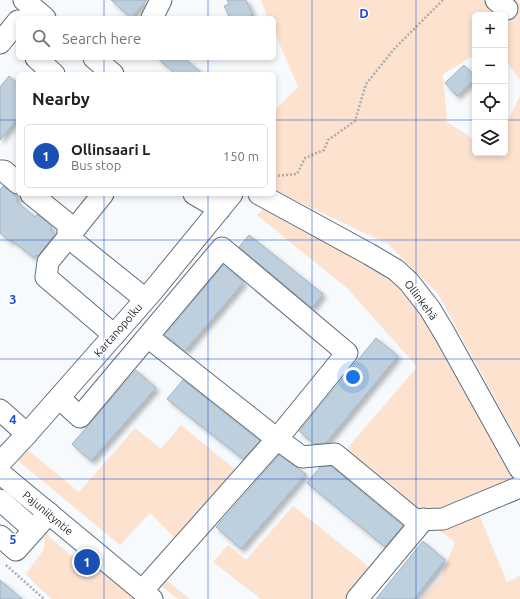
<!DOCTYPE html>
<meta charset="utf-8">
<style>
:root{--surface:#fff;--page:#f2f2f2;--text:#202124;--muted:#757577;--line:#e0e0e0;--accent:#0f766e}
body{margin:0;font-family:Ubuntu,sans-serif;background:var(--page);color:var(--text)}
.controls{position:absolute;right:12px;top:12px;display:grid;overflow:hidden;border-radius:6px;box-shadow:0 2px 6px #0003}
.controls button{width:36px;height:36px;display:grid;place-items:center;padding:0;border:0;border-bottom:1px solid var(--line);background:var(--surface);color:var(--text);font:20px sans-serif}
.you{position:absolute;left:353px;top:377px;width:14px;height:14px;margin:-10px;border:3px solid #fff;border-radius:50%;background:#1a73e8;box-shadow:0 0 0 6px #1a73e833}
.badge{display:grid;place-items:center;width:26px;height:26px;border-radius:50%;background:var(--accent);color:#fff;font-size:13px;font-weight:700}
.pin{position:absolute;translate:-50% -50%;border:2px solid #fff;box-shadow:0 1px 4px #0006}
.list{margin:0;padding:0;list-style:none}
h2{display:flex;justify-content:space-between;align-items:center;height:52px;margin:0;padding:0 16px;font-size:17px}
h2 small{font-size:13px;font-weight:400;color:var(--muted)}
.list li{display:grid;grid-template-columns:26px 1fr auto;gap:12px;align-items:center;box-sizing:border-box;height:64px;margin:0 8px 8px;padding:0 8px;border:1px solid var(--line);border-radius:6px}
.list b{display:block;font-size:15px;white-space:nowrap}
.list p{margin:0;font-size:13px;white-space:nowrap;color:var(--muted)}
.list em{font-size:13px;font-style:normal;color:var(--muted)}
.icon{flex:none;width:22px;height:22px;fill:none;stroke:currentColor;stroke-width:2;stroke-linecap:round;stroke-linejoin:round}
.map{position:relative;flex:none;width:520px;height:599px;overflow:hidden}
.search{position:absolute;background:var(--surface);box-shadow:0 2px 6px #0003;left:16px;top:16px;width:260px;height:44px;display:flex;align-items:center;gap:10px;box-sizing:border-box;padding:0 14px;border-radius:6px;color:var(--muted);font-size:15px}
.panel{position:absolute;background:var(--surface);box-shadow:0 2px 6px #0003;left:16px;top:72px;width:260px;height:124px;border-radius:6px}
.map>svg:first-child{display:block}
.green{fill:#fce2cf}
.building{fill:#becfdd;stroke:#a2b2c0;filter:url(#shadow)}
.lines{fill:none;stroke-linecap:round;stroke-linejoin:round}
.minor-casing{stroke:#606f7b;stroke-width:23}
.path{stroke:#a9adb1;stroke-width:2.5;stroke-dasharray:2 2;stroke-linecap:butt}
.minor{stroke:#fff;stroke-width:21}
.grid{fill:none;stroke:#1d4ed8;stroke-width:1;stroke-opacity:0.55}
.labels{text-anchor:middle;dominant-baseline:central;stroke-width:3;stroke-linejoin:round;paint-order:stroke}
.street-label{font-size:11px;fill:#1b2127;stroke:#fff}
.grid-label{font-size:13px;text-anchor:middle;font-weight:bold;fill:#1d4ed8;stroke:#fff;stroke-width:3;stroke-linejoin:round;paint-order:stroke}
</style>
<div class="map">
<svg width="520" height="599" viewBox="0 0 520 599">
<defs>
<filter id="shadow"><feDropShadow dx="3.5" dy="3.5" stdDeviation="2" flood-color="#0004"/></filter>
</defs>
<rect width="100%" height="100%" fill="#f6fafd"/>
<g class="green">
<polygon points="261,0 517,0 520,3 520,80 505,60 505,15 475,15 475,55 443,74 447,122 475,140 475,153 505,153 505,127 520,96 520,444 438,294 388,244 286,196 274,188 274,111 298,87 274,31 274,18 268,18"/>
<polygon points="265,207 304,232 384,271 412,295 516,481 436,514 416,514 343,453 417,367 348,289 257,215"/>
<polygon points="181,425 238,472 177,540 150,513 120,545 16,459 25,448 79,492 135,428 161,449"/>
<polygon points="293,506 373,570 349,599 261,599 213,562 228,545 246,560"/>
<polygon points="478,512 507,582 520,576 520,599 422,599 441,578 455,542 436,528"/>
<polygon points="45,527 49,537 81,564 102,569 139,599 52,599 37,586 26,574 44,549"/>
<polygon points="165,579 190,599 178,599 159,584"/>
</g>
<g class="building">
<polygon points="111,0 147,0 131,18"/>
<polygon points="227,0 246,0 253,15 245,18 230,18 224,6 229,4"/>
<polygon points="157,58 184,58 203,74 176,74"/>
<polygon points="464,65 475,76 475,79 457,96 445,83"/>
<polygon points="9,76 18,84 18,118 0,140 0,87"/>
<polygon points="3,186 15,195 19,195 16,201 35,217 37,214 52,227 50,230 55,234 38,256 36,255 34,258 12,240 11,242 0,233 0,190"/>
<polygon points="249,235 323,294 312,308 239,247"/>
<polygon points="223,265 244,282 185,351 165,335"/>
<polygon points="376,338 398,356 326,443 314,444 299,431"/>
<polygon points="136,370 156,388 91,461 72,444"/>
<polygon points="183,380 260,441 243,459 167,399"/>
<polygon points="279,455 306,474 241,549 216,527"/>
<polygon points="331,466 403,526 385,547 307,483 320,467"/>
<polygon points="423,541 445,560 414,599 376,599"/>
<polygon points="0,580 22,599 0,599"/>
</g>
<g class="lines">
<g class="minor-casing">
<g id="minor">
<polyline points="24,0 45,18"/>
<polyline points="496,0 507,9"/>
<polyline points="152,18 161,0"/>
<polyline points="0,43 18,21"/>
<polyline points="36,58 54,74"/>
<polyline points="94,58 113,74"/>
<polyline points="0,171 4,171 18,183"/>
<polyline points="31,194 68,224 68,237 145,299"/>
<polyline points="103,194 48,262 46,277 114,335"/>
<polyline points="194,194 220,209"/>
<polyline points="259,194 369,254 396,270 409,282 430,309 445,334 520,469"/>
<polyline points="148,337 277,439 302,457 335,454 415,520 443,519 520,487"/>
<polyline points="59,398 80,417 222,248 347,353 277,439 142,591"/>
<polyline points="0,410 27,434"/>
<polyline points="0,463 27,434 151,293 232,194"/>
<polyline points="0,473 152,599"/>
<polyline points="0,500 34,530"/>
<polyline points="0,536 16,550 49,513"/>
<polyline points="357,599 424,519"/>
</g>
</g>
<g class="path">
<polyline points="274,176 297,174 305,158 324,150 328,140 355,121 366,84 395,48 443,0"/>
<polyline points="6,565 44,599"/>
</g>
<use href="#minor" class="minor"/>
</g>
<path class="grid" d="M 104,0 L 104,18M 208,0 L 208,18M 312,0 L 312,599M 416,0 L 416,599M 104,58 L 104,74M 208,58 L 208,74M 0,120 L 18,120M 274,120 L 475,120M 505,120 L 520,120M 104,194 L 104,599M 208,194 L 208,599M 0,240 L 520,240M 0,359 L 520,359M 0,479 L 520,479"/>
<g class="labels">
<g class="street-label">
<text transform="translate(421 300) rotate(53)">Ollinkehä</text>
<text transform="translate(118 330) rotate(-49)">Kartanopolku</text>
<text transform="translate(48 513) rotate(40)">Pajuniityntie</text>
</g>
</g>
<g class="grid-label">
<text x="364" y="18">D</text>
<text x="13" y="304">3</text>
<text x="13" y="424">4</text>
<text x="13" y="544">5</text>
</g>
</svg>
<div class="controls">
<button>+</button>
<button>−</button>
<button><svg class="icon" aria-label="locate" viewBox="0 0 24 24"><circle cx="12" cy="12" r="6"/><path d="M12 2v4M12 18v4M2 12h4M18 12h4"/></svg></button>
<button><svg class="icon" aria-label="layers" viewBox="0 0 24 24"><path d="M12 4l9 5-9 5-9-5zM3 14l9 5 9-5"/></svg></button>
</div>
<div class="you"></div>
<div class="pin badge" style="left:87px;top:562px;background:#1a4fb4">1</div>
<div class="search"><svg class="icon" aria-label="search" viewBox="0 0 24 24"><circle cx="10" cy="10" r="6"/><path d="M15 15l6 6"/></svg>Search here</div>
<section class="panel">
<h2>Nearby<small></small></h2>
<ul class="list">
<li><span class="badge" style="background:#1a4fb4">1</span><div><b>Ollinsaari L</b><p>Bus stop</p></div><em>150 m</em></li>
</ul>
</section>
</div>
